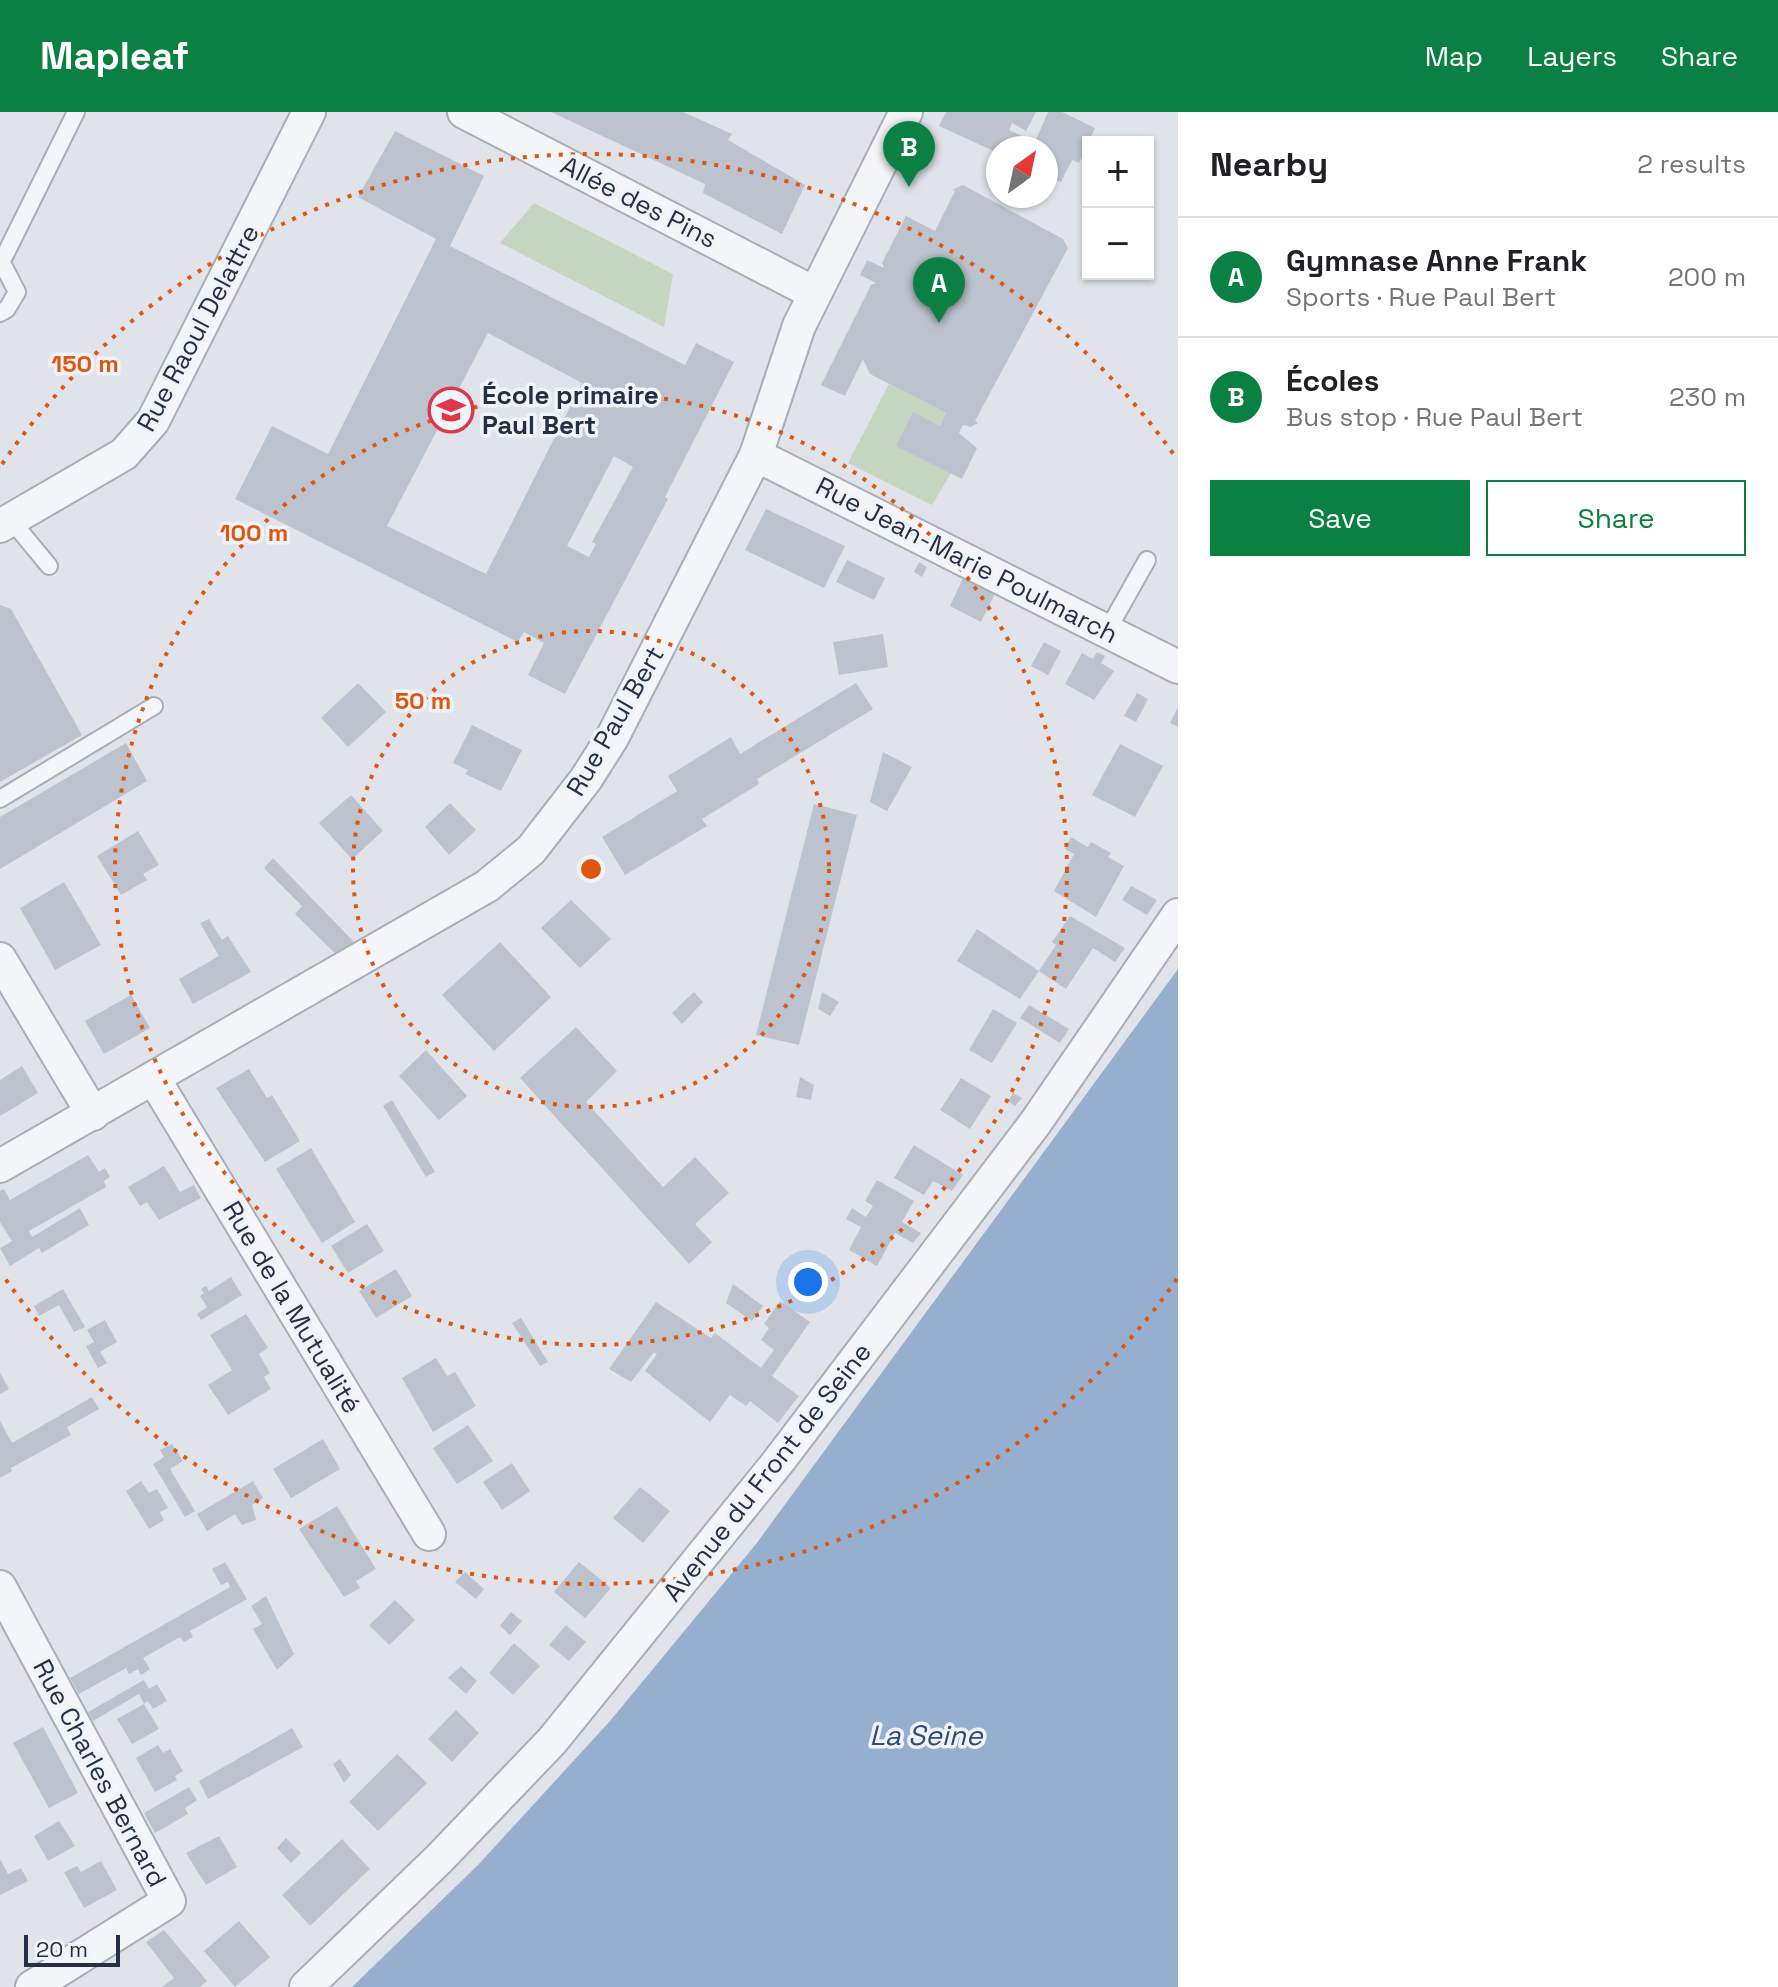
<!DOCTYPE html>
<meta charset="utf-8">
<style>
:root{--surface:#fff;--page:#f2f2f2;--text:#202124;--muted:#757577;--line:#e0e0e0;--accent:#0b8043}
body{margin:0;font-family:"Space Grotesk",sans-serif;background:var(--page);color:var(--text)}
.controls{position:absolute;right:24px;top:24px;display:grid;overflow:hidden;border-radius:0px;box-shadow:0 2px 6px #0004}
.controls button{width:72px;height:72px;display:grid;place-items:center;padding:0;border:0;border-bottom:2px solid var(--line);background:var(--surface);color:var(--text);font:40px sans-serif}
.compass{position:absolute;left:986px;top:24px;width:72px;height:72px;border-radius:50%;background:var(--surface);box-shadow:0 2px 6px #0004;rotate:33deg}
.scale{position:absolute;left:24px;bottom:20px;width:96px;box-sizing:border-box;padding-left:8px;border:4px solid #263044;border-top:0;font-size:22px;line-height:28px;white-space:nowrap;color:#263044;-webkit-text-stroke:6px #f0f3f8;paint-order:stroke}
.you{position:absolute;left:808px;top:1170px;width:28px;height:28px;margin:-20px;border:6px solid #fff;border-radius:50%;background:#1a73e8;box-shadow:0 0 0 12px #1a73e833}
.badge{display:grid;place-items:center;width:52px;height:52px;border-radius:50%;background:var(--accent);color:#fff;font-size:26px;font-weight:700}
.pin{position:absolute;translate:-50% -66px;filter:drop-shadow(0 2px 4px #0008)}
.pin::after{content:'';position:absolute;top:42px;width:28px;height:24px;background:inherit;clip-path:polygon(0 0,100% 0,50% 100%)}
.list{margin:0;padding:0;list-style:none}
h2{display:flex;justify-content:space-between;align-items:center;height:104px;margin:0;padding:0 32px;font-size:34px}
h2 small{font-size:26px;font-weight:400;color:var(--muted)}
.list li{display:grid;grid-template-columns:52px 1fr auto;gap:24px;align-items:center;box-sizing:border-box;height:120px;padding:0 32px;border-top:2px solid var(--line)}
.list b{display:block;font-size:30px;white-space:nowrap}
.list p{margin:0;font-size:26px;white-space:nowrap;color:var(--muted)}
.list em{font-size:26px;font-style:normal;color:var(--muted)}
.actions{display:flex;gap:16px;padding:24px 32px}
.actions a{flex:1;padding:18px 0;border:2px solid var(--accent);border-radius:0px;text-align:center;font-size:28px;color:var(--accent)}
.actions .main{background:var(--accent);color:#fff}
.map{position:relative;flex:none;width:1178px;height:1875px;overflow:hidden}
header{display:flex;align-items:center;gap:48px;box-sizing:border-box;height:112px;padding:0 40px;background:var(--accent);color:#fff}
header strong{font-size:38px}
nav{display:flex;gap:44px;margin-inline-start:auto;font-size:28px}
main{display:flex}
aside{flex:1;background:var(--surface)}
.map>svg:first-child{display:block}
.green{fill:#c4d5c0}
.water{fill:#97afce}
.building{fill:#bcc2ce;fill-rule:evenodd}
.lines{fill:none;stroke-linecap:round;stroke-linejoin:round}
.service-casing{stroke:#a8aeb8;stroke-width:20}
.minor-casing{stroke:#a8aeb8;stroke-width:36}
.service{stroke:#f3f5f8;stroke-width:16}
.minor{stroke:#f3f5f8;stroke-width:32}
.ring{fill:none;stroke:#de570f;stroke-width:4;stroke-dasharray:4 8}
.labels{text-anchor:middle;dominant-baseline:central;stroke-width:7;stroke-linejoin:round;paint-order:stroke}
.street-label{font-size:26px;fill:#263044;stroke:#f0f3f8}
.poi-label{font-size:26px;font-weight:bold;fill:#263044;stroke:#f0f3f8;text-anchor:start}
.water-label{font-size:28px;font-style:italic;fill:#2c4c7c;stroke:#f0f3f8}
.centre{fill:#de570f;stroke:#f0f3f8;stroke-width:4}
.ring-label{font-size:24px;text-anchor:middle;font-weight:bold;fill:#de570f;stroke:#f0f3f8;stroke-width:7;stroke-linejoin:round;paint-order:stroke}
</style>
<header>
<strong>Mapleaf</strong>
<nav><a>Map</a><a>Layers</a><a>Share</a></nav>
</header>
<main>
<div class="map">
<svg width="1178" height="1875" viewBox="0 0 1178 1875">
<rect width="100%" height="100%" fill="#e0e4ea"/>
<g class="green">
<polygon points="534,91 673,162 664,215 500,131"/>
<polygon points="889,272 946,301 940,314 913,301 951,361 932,393 848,351"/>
</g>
<polygon class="water" points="1178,857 1178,1875 352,1875 478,1753 610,1609 756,1432"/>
<g class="building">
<polygon points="551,0 683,0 732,22 728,28 805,73 782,122 703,81 705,72"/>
<polygon points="946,0 1036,0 1026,19 1012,11 1009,18 1035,30 1048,0 1062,0 1095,16 1079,51 1072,48 1061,70 1046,63 1046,36 998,36 998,41 939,14"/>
<path d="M 395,19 L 484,64 L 450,134 L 685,253 L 696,231 L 734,250 L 665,385 L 668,387 L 565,582 L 528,563 L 544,531 L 524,520 L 518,530 L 235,387 L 272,314 L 328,342 L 436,127 L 358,85 ZM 488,221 L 582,271 L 486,462 L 387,414 ZM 614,344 L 633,355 L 592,430 L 596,432 L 589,445 L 567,434 Z"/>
<polygon points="963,73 1063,127 1068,136 975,309 978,311 971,315 963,313 959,321 977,336 962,367 896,334 913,300 940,314 946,301 870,262 863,247 845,284 821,273 871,173 876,171 860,163 867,148 884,156 882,151 906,104 935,119 955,79 952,78"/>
<polygon points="766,397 845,434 824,476 745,438"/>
<polygon points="847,448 885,466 874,488 836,470"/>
<polygon points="919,450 927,455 922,465 914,460"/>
<polygon points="963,466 995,482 981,510 950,494"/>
<polygon points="0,493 11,497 82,623 0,670"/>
<polygon points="883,522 888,555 839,563 833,530"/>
<polygon points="1044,530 1061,539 1048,563 1031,554"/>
<polygon points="1097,540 1105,544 1101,551 1114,559 1094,588 1065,572 1082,541 1093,547"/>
<polygon points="358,571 386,600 348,635 321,606"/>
<polygon points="856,571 873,597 757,667 759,672 702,707 707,714 625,763 602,725 677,679 668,664 731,625 740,642"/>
<polygon points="1137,581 1148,587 1136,610 1124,604"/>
<polygon points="1178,595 1178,615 1170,611"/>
<polygon points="472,613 522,638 501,679 465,662 468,658 453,651"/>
<polygon points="126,631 147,669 0,757 0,705"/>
<polygon points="1120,632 1163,654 1135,705 1092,683"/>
<polygon points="883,640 912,655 887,699 870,690"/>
<polygon points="351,683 383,719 352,747 319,711"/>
<polygon points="450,691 476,718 449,743 425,715"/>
<polygon points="814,692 857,703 799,933 756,923"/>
<polygon points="138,719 159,753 143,762 147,768 121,783 97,744"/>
<polygon points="1071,725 1088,735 1091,730 1111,741 1108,745 1124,754 1096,805 1054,779 1074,742 1065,737"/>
<polygon points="273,746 355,831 336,842 295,802 302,794 264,756"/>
<polygon points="64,770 101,833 55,858 20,796"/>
<polygon points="1131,774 1157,788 1147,803 1122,788"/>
<polygon points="571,788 611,827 580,856 541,816"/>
<polygon points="1070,804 1125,836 1115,850 1093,836 1066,877 1039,859 1056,833 1052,830"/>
<polygon points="209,807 222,828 228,824 251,860 193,892 179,867 219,844 200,811"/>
<polygon points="977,817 1039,859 1020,887 957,849"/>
<polygon points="500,830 551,885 494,939 442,883"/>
<polygon points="694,880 703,890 682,912 672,901"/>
<polygon points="822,880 839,890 830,904 818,897"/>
<polygon points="131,883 150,916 104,942 85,909"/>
<polygon points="1029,893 1069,917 1060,931 1020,906"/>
<polygon points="993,897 1017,911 992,951 969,938"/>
<polygon points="576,915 617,959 586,990 663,1075 695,1045 729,1081 695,1112 712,1130 689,1152 520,966"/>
<polygon points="426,938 467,984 439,1008 399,964"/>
<polygon points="22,954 38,981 0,1004 0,968"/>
<polygon points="249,957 267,986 272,983 300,1029 265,1050 216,976"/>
<polygon points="800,965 814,973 811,988 796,985"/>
<polygon points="961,966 991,984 970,1017 940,998"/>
<polygon points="1013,981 1022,986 1015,994 1008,989"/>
<polygon points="392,988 435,1060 426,1065 383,994"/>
<polygon points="914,1033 963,1063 952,1079 933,1069 924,1083 894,1066"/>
<polygon points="311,1036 355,1110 322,1131 276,1057"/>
<polygon points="88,1043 99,1060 105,1056 110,1065 104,1069 106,1075 29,1119 32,1125 80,1096 89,1113 42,1141 39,1136 10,1154 0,1136 12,1129 0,1110 0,1079 4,1077 10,1088"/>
<polygon points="164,1054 180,1080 194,1073 201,1086 159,1108 147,1090 140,1094 128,1075"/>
<polygon points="877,1068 914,1089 902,1110 921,1121 913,1131 895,1121 877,1154 849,1138 861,1115 846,1107 852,1096 866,1105 873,1094 865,1089"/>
<polygon points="367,1112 384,1139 348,1161 331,1134"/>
<polygon points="396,1157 412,1184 376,1206 359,1179"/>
<polygon points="231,1165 242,1183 201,1208 197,1202 207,1195 200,1184 204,1181 201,1177 206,1174 209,1179"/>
<polygon points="733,1172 763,1194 752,1209 726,1191"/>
<polygon points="63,1177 85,1215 74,1220 59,1193 39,1204 34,1194"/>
<polygon points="780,1189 810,1210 772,1264 799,1284 778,1311 750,1289 746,1294 730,1283 710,1310 645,1259 657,1242 654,1240 631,1270 609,1257 656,1190 711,1226 715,1221 761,1256 774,1238 761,1228 769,1216 764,1212"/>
<polygon points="246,1202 268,1236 259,1242 270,1261 264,1265 271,1277 228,1303 208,1273 232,1258 210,1223"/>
<polygon points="521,1206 548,1250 540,1254 512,1211"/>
<polygon points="105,1208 117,1230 100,1240 107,1251 98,1256 86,1234 94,1230 87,1218"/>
<polygon points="436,1246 447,1264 455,1260 476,1294 433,1320 402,1266"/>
<polygon points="0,1261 9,1277 0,1282"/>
<polygon points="92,1285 99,1297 67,1315 71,1323 11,1356 12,1359 0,1366 0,1309 12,1331"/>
<polygon points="468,1313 493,1349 457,1372 433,1336"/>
<polygon points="323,1327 340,1357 291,1386 273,1357"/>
<polygon points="172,1332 183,1349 170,1357 195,1399 185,1405 153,1352 164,1345 160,1338"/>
<polygon points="512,1351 530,1379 502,1398 483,1370"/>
<polygon points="141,1369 149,1381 157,1377 168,1396 160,1400 164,1408 149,1417 126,1379"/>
<polygon points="253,1369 263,1386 252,1393 256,1408 242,1413 235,1402 207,1419 197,1402"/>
<polygon points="640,1375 670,1399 643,1431 613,1406"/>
<polygon points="337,1394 376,1457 356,1469 360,1476 344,1485 299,1417"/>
<polygon points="225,1450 247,1487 190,1519 193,1525 184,1530 180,1525 143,1546 150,1557 141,1563 138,1557 129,1562 126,1556 79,1582 70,1566 230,1475 228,1470 221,1473 212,1457"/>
<polygon points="579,1450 611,1476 585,1506 554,1480"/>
<polygon points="465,1460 484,1477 476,1487 455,1470"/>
<polygon points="266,1484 294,1542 277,1558 253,1517 262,1512 251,1494"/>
<polygon points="395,1488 415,1508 389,1533 369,1513"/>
<polygon points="511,1500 522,1509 510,1523 500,1514"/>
<polygon points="566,1513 586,1530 569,1549 549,1533"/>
<polygon points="514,1531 540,1554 513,1583 489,1561"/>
<polygon points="461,1554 477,1569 466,1582 448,1566"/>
<polygon points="144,1568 149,1577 157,1572 167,1589 153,1597 148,1589 144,1592 139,1582 93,1609 88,1600"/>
<polygon points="144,1592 159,1617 132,1632 117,1607"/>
<polygon points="456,1598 479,1621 452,1650 428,1627"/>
<polygon points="43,1615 78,1681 49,1696 13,1631"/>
<polygon points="292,1616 303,1635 208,1687 199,1669"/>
<polygon points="158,1633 163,1641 170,1637 183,1659 175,1664 177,1668 155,1680 136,1646"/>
<polygon points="397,1642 427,1671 378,1719 349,1690"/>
<polygon points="340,1647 351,1663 344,1671 333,1652"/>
<polygon points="189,1675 197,1688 185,1696 188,1702 155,1721 144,1701"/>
<polygon points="59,1709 75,1734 48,1749 34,1724"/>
<polygon points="219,1724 237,1755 206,1773 186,1741"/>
<polygon points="286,1726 301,1741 291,1751 277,1736"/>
<polygon points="342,1727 370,1757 310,1814 282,1783"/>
<polygon points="0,1747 8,1762 21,1756 28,1769 0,1783"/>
<polygon points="101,1749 117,1778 84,1796 64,1760 77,1754 81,1760"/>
<polygon points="239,1809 270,1845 235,1875 204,1839"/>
<polygon points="164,1818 207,1869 200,1875 162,1875 174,1866 146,1830"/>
</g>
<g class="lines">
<g class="service-casing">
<g id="service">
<polyline points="0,153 76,0"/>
<polyline points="0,201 7,197 17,180 2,151"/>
<polyline points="11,408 49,454"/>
<polyline points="1107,519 1147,448"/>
<polyline points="0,687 154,594"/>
</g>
</g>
<g class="minor-casing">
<g id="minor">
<polyline points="464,0 814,181"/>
<polyline points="756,343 1178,555"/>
<polyline points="0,414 124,342 153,309 309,0"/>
<polyline points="0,847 93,1002"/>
<polyline points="154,967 429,1422"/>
<polyline points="0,1054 487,774 531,738 586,667 612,626 756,343 799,214 906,0"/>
<polyline points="0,1475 169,1789 32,1875"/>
<polyline points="306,1875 439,1747 552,1629 778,1350 1036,1010 1178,803"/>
</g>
</g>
<use href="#service" class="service"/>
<use href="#minor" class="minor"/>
</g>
<g class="ring">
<circle cx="591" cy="757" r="238"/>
<circle cx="591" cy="757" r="476"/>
<path d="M1177 1167A715 715 0 0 1 2 1162M2 352A715 715 0 0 1 1177 347"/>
</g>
<defs>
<g id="school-ring" transform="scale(2.3)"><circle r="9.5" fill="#f0f3f8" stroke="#dd3749" stroke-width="1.5"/><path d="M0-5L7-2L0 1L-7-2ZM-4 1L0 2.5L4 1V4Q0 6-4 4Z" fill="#dd3749"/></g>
</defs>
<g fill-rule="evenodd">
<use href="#school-ring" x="451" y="298"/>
</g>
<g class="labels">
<g class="street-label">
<text transform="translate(639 90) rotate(27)">Allée des Pins</text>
<text transform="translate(198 216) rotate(-62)">Rue Raoul Delattre</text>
<text transform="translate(967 448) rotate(27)">Rue Jean-Marie Poulmarch</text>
<text transform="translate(615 609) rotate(-60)">Rue Paul Bert</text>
<text transform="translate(292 1195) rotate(59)">Rue de la Mutualité</text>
<text transform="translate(767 1360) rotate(-52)">Avenue du Front de Seine</text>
<text transform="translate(100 1661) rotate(62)">Rue Charles Bernard</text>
</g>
<g class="poi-label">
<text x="482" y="283">École primaire<tspan x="482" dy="30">Paul Bert</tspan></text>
</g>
<g class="water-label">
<text x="926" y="1623">La Seine</text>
</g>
</g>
<circle cx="591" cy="757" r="12" class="centre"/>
<g class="ring-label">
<text x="85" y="260">150 m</text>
<text x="254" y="429">100 m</text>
<text x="423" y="597">50 m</text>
</g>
</svg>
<div class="controls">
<button>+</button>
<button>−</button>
</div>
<svg class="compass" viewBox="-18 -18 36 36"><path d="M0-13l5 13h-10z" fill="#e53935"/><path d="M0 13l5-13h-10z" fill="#757577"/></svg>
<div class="scale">20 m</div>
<div class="you"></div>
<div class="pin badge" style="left:939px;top:211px">A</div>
<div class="pin badge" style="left:909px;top:75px">B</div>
</div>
<aside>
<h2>Nearby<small>2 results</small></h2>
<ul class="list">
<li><span class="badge">A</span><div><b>Gymnase Anne Frank</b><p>Sports · Rue Paul Bert</p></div><em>200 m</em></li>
<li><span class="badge">B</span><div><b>Écoles</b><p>Bus stop · Rue Paul Bert</p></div><em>230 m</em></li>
</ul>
<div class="actions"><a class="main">Save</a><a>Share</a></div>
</aside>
</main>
